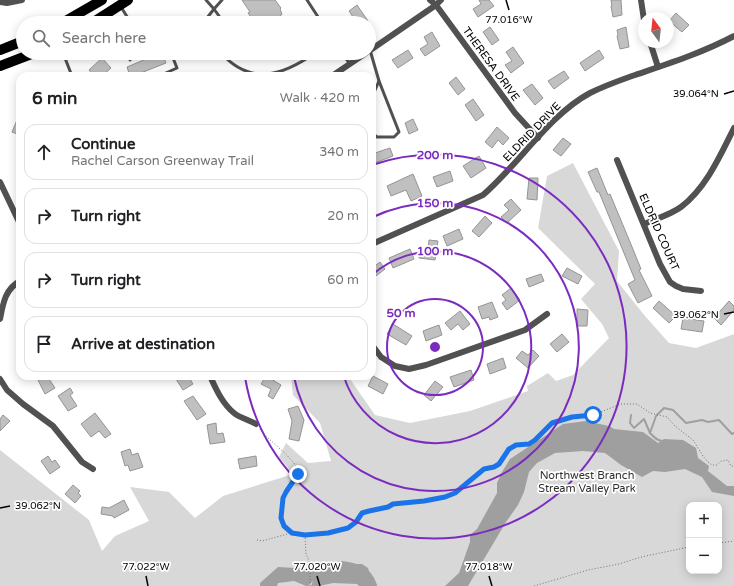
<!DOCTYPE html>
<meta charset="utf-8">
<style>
:root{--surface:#fff;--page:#f2f2f2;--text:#202124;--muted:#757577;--line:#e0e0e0}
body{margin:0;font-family:"Varela Round",sans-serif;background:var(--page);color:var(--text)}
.controls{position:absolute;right:12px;bottom:12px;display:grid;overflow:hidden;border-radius:8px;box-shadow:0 2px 10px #0003}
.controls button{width:36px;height:36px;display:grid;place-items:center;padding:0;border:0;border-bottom:1px solid var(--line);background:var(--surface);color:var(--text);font:20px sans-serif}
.compass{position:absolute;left:638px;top:12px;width:36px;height:36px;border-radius:50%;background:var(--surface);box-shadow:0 2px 10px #0003;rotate:345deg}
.stop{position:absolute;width:12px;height:12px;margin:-9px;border:3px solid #1a73e8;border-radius:50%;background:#fff}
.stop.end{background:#1a73e8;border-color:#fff;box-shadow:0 1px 4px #0008}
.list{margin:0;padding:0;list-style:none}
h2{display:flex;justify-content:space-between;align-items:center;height:52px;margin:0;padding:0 16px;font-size:17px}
h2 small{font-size:13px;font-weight:400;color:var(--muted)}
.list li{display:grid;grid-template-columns:26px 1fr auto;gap:12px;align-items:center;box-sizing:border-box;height:56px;margin:0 8px 8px;padding:0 8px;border:1px solid var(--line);border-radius:12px}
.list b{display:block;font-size:15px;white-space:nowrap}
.list p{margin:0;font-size:13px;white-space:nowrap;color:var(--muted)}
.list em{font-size:13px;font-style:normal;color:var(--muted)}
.icon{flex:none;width:22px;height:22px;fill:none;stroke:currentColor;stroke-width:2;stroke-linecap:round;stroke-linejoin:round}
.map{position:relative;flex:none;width:734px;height:586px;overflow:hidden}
.search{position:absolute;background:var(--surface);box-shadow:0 2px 10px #0003;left:16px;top:16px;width:360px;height:44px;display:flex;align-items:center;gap:10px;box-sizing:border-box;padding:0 14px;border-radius:22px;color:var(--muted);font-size:15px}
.panel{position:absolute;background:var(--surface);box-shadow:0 2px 10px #0003;left:16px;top:72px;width:360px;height:308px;border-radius:12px}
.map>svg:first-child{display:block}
.green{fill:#d8d8d8;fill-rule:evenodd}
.water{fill:#9f9f9f}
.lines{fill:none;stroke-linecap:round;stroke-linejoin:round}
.stream{stroke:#9f9f9f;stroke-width:2}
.river{stroke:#9f9f9f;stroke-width:12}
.building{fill:#c0c0c0;stroke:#959595}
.path{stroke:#737373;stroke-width:1;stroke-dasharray:1 2;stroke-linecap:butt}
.service{stroke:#515151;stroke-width:3}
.minor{stroke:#515151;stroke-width:6}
.primary{stroke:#000;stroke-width:10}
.route{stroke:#1a73e8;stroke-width:5}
.ticks{fill:none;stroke:#000;stroke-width:1.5}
.ring{fill:none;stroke:#7b2cbf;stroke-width:2}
.labels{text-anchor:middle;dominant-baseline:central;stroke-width:3.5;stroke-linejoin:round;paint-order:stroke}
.street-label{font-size:11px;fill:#000;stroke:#fff}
.park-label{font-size:11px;fill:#2f2f2f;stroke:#fff}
.ticks-label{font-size:10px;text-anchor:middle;fill:#000;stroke:#fff;stroke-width:3.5;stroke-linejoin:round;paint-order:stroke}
.centre{fill:#7b2cbf;stroke:#fff;stroke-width:2}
.ring-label{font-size:12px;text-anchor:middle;font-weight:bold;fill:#7b2cbf;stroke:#fff;stroke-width:3.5;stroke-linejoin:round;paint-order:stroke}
</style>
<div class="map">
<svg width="734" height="586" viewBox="0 0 734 586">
<rect width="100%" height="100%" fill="#fff"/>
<path class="green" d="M 573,163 L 619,251 L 617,281 L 645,316 L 669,343 L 696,348 L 734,334 L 734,586 L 0,586 L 0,450 L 89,520 L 102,551 L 115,536 L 149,521 L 130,487 L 169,492 L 195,518 L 223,496 L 293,474 L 279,457 L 286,443 L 308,463 L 331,461 L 320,423 L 293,395 L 291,376 L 342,376 L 350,379 L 375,415 L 410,423 L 470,411 L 528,391 L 527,386 L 548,373 L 556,381 L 573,375 L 609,338 L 602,324 L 581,299 L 595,284 L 538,228 L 547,176 ZM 689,505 L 719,505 L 719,571 L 689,571 Z"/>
<g class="water">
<polygon points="586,421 609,426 614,429 643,432 658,443 664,439 683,440 696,448 698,458 709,466 708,471 727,486 734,486 734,496 712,492 702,477 685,469 665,472 653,471 642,477 621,465 605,453 583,451 555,453 537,463 529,472 524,492 518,505 506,522 468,586 445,586 459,573 470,542 470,535 477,529 497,493 497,483 502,472 510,459 563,424"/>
<polygon points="331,564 362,564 368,568 374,586 359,586 357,584 333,583 319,586 311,586 313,581 308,586 306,586 294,581 278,583 277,586 260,586 260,583 278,567 313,569"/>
</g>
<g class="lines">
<g class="stream">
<polyline points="631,415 630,423 634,428 644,419 650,433"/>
<path d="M 663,441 C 657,441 654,437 650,433 L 656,416 L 664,408 L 673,410 L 686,423 L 702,420 L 708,422 L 719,420 L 732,434 L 734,433"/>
</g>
<path class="river" d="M 341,567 C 356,569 366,571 371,586"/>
</g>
<g class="building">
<polygon points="242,0 275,0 281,8 280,9 282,14 274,23 255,23 248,13 250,12"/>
<polygon points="479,0 489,0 494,6 478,17 473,9 481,4"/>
<polygon points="611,0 621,0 622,15 613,17 611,6 612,6"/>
<polygon points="357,5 368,21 365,23 357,23 349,11"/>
<polygon points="676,13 689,25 682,32 669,21"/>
<polygon points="490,27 499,40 492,45 483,32"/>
<polygon points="626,27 629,47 620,49 617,36 618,35 617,30"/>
<polygon points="432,32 440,46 425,56 420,49 428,44 424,37"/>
<polygon points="513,47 524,63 511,73 505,65 512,61 506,52"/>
<polygon points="408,50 413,58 398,68 392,60"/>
<polygon points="599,50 604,58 585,71 580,63"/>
<polygon points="144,53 162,53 166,63 133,76 130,76 127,67 146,59"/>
<polygon points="102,58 111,68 102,76 94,76 89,70"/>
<polygon points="564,71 569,78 554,89 548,81"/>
<polygon points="456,77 465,89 458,95 449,83"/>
<polygon points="532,84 543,98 535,105 523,90"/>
<polygon points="473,99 484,115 476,121 465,105"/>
<polygon points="20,113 20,135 12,132"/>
<polygon points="413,119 418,130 409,134 405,123"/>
<polygon points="497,127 509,138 503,145 498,140 492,148 485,142"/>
<polygon points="563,138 571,144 561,156 553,150"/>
<polygon points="390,148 393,156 372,164 372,154"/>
<polygon points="479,156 486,168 471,178 463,166"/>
<polygon points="597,168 608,195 610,194 630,242 641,269 639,270 652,296 638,303 628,284 635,280 599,192 597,192 588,172"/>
<polygon points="450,171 453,181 437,187 433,177"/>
<polygon points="413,174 422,196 411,201 406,190 391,196 387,186"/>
<polygon points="529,178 538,178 537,200 527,199"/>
<polygon points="511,199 521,210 507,223 501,217 509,210 504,205"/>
<polygon points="485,216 492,223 479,237 472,231"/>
<polygon points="459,229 463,239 447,246 443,236"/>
<polygon points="429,240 438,241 435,260 419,258 421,248 428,249"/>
<polygon points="410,249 414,259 393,268 389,258"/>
<polygon points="380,262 385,269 372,279 372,268"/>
<polygon points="567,268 582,276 578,284 562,276"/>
<polygon points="541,274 544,281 529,287 526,279"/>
<polygon points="511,288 520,300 507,310 502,303 506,300 502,295"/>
<polygon points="659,301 676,316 669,323 653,308"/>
<polygon points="729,301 734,306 734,310 721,325 714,318"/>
<polygon points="492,302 498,317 490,320 489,317 482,319 478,307"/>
<polygon points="577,309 588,310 587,326 577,326"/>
<polygon points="460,311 470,324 463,330 458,324 451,330 445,323"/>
<polygon points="683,318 704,321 702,332 681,329"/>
<polygon points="393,324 412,336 406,345 387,334"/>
<polygon points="439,325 442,335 426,341 423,331"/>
<polygon points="562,334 569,342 557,352 550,344"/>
<polygon points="533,350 539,356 528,368 516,358 522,351 528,355"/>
<polygon points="503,358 506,368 490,374 487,364"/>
<polygon points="471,370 474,380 454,387 450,377"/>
<polygon points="36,376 47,376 55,388 45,394"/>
<polygon points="174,376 188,376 193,384 183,390"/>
<polygon points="266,376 281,385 273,399 268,396 271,389 261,384"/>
<polygon points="373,376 388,384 383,394 368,386"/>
<polygon points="435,381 443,387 431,401 424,395"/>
<polygon points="70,388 73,393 70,395 77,406 68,411 58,396"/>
<polygon points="193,396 206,414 197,420 184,401"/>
<polygon points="298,406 304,420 299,441 289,439 292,421 288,409"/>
<polygon points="95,413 111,434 105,438 99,431 91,437 81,424"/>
<polygon points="3,415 10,421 0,431 0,419"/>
<polygon points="216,423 217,434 223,433 225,442 210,444 207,425"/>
<polygon points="130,449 132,455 138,453 143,467 130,471 128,465 125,466 121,452"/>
<polygon points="48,456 52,462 55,460 60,467 50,474 41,461"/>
<polygon points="256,456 257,466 240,469 238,459"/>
<polygon points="73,485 80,491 78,493 81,496 75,503 65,494"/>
<polygon points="124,500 129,510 114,518 113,516 101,514 102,507 109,508"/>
</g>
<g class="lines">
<g class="path">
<path d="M 260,429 C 269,442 297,459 299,474 C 295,480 289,486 286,492 C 279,504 278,526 292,533 C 295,535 301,534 304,535"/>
<polyline points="257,540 262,541 291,533"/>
<polyline points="719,543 734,541"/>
<polyline points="310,586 310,563 306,554 305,535 328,533 348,528 356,522 362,513 369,511 388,507 393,504 424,501 445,497 455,493 484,469 494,467 499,463 509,449 516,445 529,444 535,440 552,423 572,417 593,415 621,404 637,404 650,413 667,417 675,426 693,440 703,456 708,462 712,465 717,465 721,461 728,460 731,466 734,466"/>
<polyline points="534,586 588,570 619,564 641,557 689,547"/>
</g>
<g class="service">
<polyline points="206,0 214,9 222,0"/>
<polyline points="307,0 322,23"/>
<polyline points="121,7 131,23"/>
<polyline points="155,23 157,23"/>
<polyline points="203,23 214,9 224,23"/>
<polyline points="370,50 379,81 399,132 394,137 377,137 372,133"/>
<polyline points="63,53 72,76"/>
<polyline points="127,53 130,60"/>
<path d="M 221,53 C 251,86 282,76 315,53"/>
<polyline points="269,53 278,53"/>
<polyline points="342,53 350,64"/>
<polyline points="159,76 177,68 171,53"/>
<polyline points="372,97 379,81"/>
</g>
<g class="minor">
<polyline points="430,0 436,5 515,113 538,138"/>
<polyline points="641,0 644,20"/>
<polyline points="0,2 7,3 22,0"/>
<polyline points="650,42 658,67"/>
<polyline points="369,51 436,5 441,0"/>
<polyline points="332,76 366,53"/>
<polyline points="617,160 660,264 670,282 676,286 683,289 701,291"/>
<polyline points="0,182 20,224"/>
<path d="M 644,224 C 655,219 670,215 681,207 C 706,188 720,156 734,128"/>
<path d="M 372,244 L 483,195 C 519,164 549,115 590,93 C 604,86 618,81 632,76 C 667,64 702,53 734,36"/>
<path d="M 0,319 C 3,304 5,289 20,281"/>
<polyline points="372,345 381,357 395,366 409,369 426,365 525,330 547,314"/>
<path d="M 210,376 C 216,389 222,403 234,413 C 240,418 249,420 256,424"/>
<polyline points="0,379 7,390 23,404 53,426 82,462 93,469"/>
</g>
<g class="primary">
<polyline points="62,23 102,0"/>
<polyline points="92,23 128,0"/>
<polyline points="0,50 23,41"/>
<polyline points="0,66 34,53"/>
</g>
</g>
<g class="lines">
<polyline class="route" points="298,474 286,492 283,498 281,518 284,526 292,533 305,535 328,533 348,528 356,522 362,513 369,511 388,507 393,504 424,501 445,497 455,493 484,469 494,467 499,464 509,449 516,445 529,444 535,440 552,423 572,417 593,415"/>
</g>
<path class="ticks" d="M 506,0 L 509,10M 724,94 L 734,91M 724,314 L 734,312M 0,508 L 10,506M 146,576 L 148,586M 317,576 L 320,586M 489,576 L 492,586"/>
<g class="ring">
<circle cx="435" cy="347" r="48"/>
<path d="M372 275A96 96 0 1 1 344 377"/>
<path d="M373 217A144 144 0 1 1 294 377"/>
<path d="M372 165A192 192 0 1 1 245 377"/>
</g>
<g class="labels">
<g class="street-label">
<text transform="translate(491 64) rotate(54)">THERESA DRIVE</text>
<text transform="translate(532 132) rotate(-46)">ELDRID DRIVE</text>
<text transform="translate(659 232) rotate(66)">ELDRID COURT</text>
</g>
<g class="park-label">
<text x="587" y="475">Northwest Branch<tspan x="587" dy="13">Stream Valley Park</tspan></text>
</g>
</g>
<g class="ticks-label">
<text x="509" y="23">77.016°W</text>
<text x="696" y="97">39.064°N</text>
<text x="696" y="318">39.062°N</text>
<text x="38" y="509">39.062°N</text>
<text x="146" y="570">77.022°W</text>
<text x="317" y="570">77.020°W</text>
<text x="489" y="570">77.018°W</text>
</g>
<circle cx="435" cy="347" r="6" class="centre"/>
<g class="ring-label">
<text x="435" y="159">200 m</text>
<text x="435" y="207">150 m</text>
<text x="435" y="255">100 m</text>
<text x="401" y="317">50 m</text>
</g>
</svg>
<div class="controls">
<button>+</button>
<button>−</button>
</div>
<svg class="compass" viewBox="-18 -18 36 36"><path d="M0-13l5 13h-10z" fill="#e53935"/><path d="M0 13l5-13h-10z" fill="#757577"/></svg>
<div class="stop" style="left:593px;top:415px"></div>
<div class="stop end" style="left:298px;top:474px"></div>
<div class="search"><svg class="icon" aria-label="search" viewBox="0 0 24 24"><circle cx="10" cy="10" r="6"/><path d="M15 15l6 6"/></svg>Search here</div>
<section class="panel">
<h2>6 min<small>Walk · 420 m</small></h2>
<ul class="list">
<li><svg class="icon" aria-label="ahead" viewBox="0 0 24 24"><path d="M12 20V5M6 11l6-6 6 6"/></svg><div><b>Continue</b><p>Rachel Carson Greenway Trail</p></div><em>340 m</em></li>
<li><svg class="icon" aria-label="right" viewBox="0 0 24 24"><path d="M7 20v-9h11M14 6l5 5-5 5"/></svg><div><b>Turn right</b></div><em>20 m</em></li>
<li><svg class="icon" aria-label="right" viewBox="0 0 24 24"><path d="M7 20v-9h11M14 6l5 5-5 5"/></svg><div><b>Turn right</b></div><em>60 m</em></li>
<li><svg class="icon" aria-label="arrive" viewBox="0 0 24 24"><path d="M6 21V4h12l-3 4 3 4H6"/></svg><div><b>Arrive at destination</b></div></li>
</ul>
</section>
</div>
